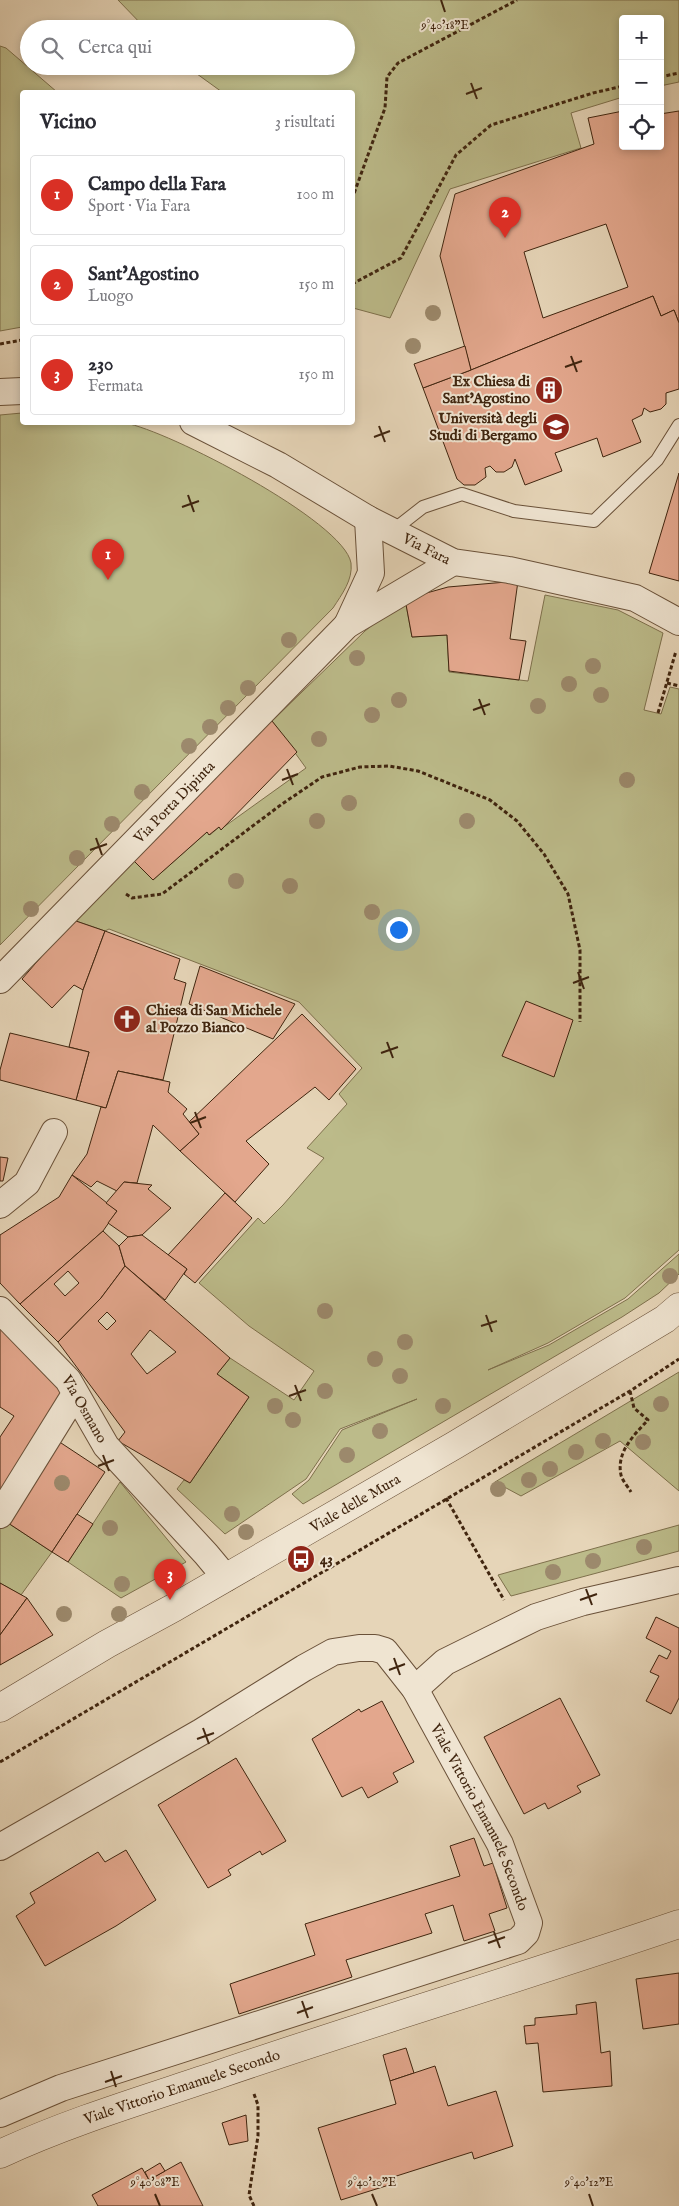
<!DOCTYPE html>
<html lang="it">
<meta charset="utf-8">
<style>
:root{--surface:#fff;--page:#f2f2f3;--text:#2b2b33;--muted:#7c7c81;--line:#e1e1e2;--accent:#d93025}
body{margin:0;font-family:"IM FELL English",serif;background:var(--page);color:var(--text)}
.controls{position:absolute;right:15px;top:15px;display:grid;overflow:hidden;border-radius:5px;box-shadow:0 2px 8px #0003}
.controls button{width:45px;height:45px;display:grid;place-items:center;padding:0;border:0;border-bottom:1px solid var(--line);background:var(--surface);color:var(--text);font:25px sans-serif}
.you{position:absolute;left:398px;top:929px;width:18px;height:18px;margin:-12px;border:4px solid #fff;border-radius:50%;background:#1a73e8;box-shadow:0 0 0 8px #1a73e833}
.badge{display:grid;place-items:center;width:32px;height:32px;border-radius:50%;background:var(--accent);color:#fff;font-size:16px;font-weight:700}
.pin{position:absolute;translate:-50% -41px;filter:drop-shadow(0 1px 2px #0008)}
.pin::after{content:'';position:absolute;top:26px;width:18px;height:15px;background:inherit;clip-path:polygon(0 0,100% 0,50% 100%)}
.list{margin:0;padding:0;list-style:none}
h2{display:flex;justify-content:space-between;align-items:center;height:65px;margin:0;padding:0 20px;font-size:21px}
h2 small{font-size:16px;font-weight:400;color:var(--muted)}
.list li{display:grid;grid-template-columns:32px 1fr auto;gap:15px;align-items:center;box-sizing:border-box;height:80px;margin:0 10px 10px;padding:0 10px;border:1px solid var(--line);border-radius:5px}
.list b{display:block;font-size:19px;white-space:nowrap}
.list p{margin:0;font-size:16px;white-space:nowrap;color:var(--muted)}
.list em{font-size:16px;font-style:normal;color:var(--muted)}
.icon{flex:none;width:28px;height:28px;fill:none;stroke:currentColor;stroke-width:2;stroke-linecap:round;stroke-linejoin:round}
.map{position:relative;flex:none;width:679px;height:2206px;overflow:hidden}
.search{position:absolute;background:var(--surface);box-shadow:0 2px 8px #0003;left:20px;top:20px;width:335px;height:55px;display:flex;align-items:center;gap:12px;box-sizing:border-box;padding:0 18px;border-radius:28px;color:var(--muted);font-size:19px}
.panel{position:absolute;background:var(--surface);box-shadow:0 2px 8px #0003;left:20px;top:90px;width:335px;height:335px;border-radius:5px}
.map>svg:first-child{display:block}
.green{fill:#bcbb8a;stroke:#7e704c}
.building{fill:#e3a78d;stroke:#40250f;fill-rule:evenodd}
.lines{fill:none;stroke-linecap:round;stroke-linejoin:round}
.service-casing{stroke:#6a5139;stroke-width:14}
.minor-casing{stroke:#6a5139;stroke-width:28}
.tertiary-casing{stroke:#6a5139;stroke-width:29}
.path{stroke:#40250f;stroke-width:3;stroke-dasharray:4 2.5;stroke-linecap:butt}
.service{stroke:#efe4d1;stroke-width:12}
.minor{stroke:#efe4d1;stroke-width:26}
.tertiary{stroke:#efe4d1;stroke-width:28}
.tree{fill:#9c896c}
.ticks{fill:none;stroke:#40250f;stroke-width:2}
.labels{text-anchor:middle;dominant-baseline:central;stroke-width:4;stroke-linejoin:round;paint-order:stroke}
.poi-label{font-size:15px;font-weight:bold;fill:#40250f;stroke:#efe4d1;text-anchor:end}
.street-label{font-size:15px;fill:#40250f;stroke:#efe4d1}
.ticks-label{font-size:12px;text-anchor:middle;fill:#40250f;stroke:#efe4d1;stroke-width:4;stroke-linejoin:round;paint-order:stroke}
</style>
<div class="map">
<svg width="679" height="2206" viewBox="0 0 679 2206">
<rect width="100%" height="100%" fill="#e6d5b8"/>
<filter id="stains"><feTurbulence type="fractalNoise" baseFrequency=".004" numOctaves="4"/><feColorMatrix values="0 0 0 0 .2 0 0 0 0 .09 0 0 0 0 .02 0 0 0 .5 -.17"/></filter>
<radialGradient id="worn" r=".72"><stop offset=".6" stop-color="#630" stop-opacity="0"/><stop offset="1" stop-color="#630" stop-opacity=".3"/></radialGradient>
<g class="green">
<polygon points="118,0 679,0 679,82 660,86 660,19 623,19 623,97 571,113 581,148 450,189 390,318 353,308 352,92 222,92 186,66 346,66 346,29 146,29"/>
<polygon points="0,46 6,48 57,92 22,92 22,327 0,331"/>
<path d="M 22,413 L 22,422 C 47,422 71,422 95,422 C 105,422 116,421 125,423 C 167,430 344,521 351,563 C 353,580 342,594 333,608 L 0,945 L 0,415 Z"/>
<polygon points="545,595 618,610 663,633 644,710 661,714 670,687 679,689 679,1250 625,1298 548,1343 488,1370 549,1345 628,1299 679,1254 679,1274 659,1293 622,1317 303,1504 292,1494 309,1480 342,1430 417,1399 340,1429 306,1479 225,1534 177,1489 184,1480 190,1483 249,1397 217,1374 230,1358 294,1400 314,1371 249,1326 199,1283 258,1218 264,1224 283,1205 324,1158 307,1148 347,1104 339,1094 362,1068 299,1002 109,929 105,931 73,920 133,860 153,880 207,832 210,835 219,827 221,829 306,768 272,721 365,631 405,599 412,637 447,635 449,672 528,681"/>
<polygon points="679,1372 679,1491 620,1441 521,1496 495,1482"/>
<polygon points="120,1482 186,1562 121,1598 68,1562"/>
<polygon points="2,1519 52,1552 21,1595 0,1583 0,1522"/>
<polygon points="679,1525 679,1551 511,1596 498,1575"/>
</g>
<g class="building">
<path d="M 623,111 L 623,146 L 660,146 L 660,114 L 679,111 L 679,323 L 674,310 L 661,316 L 653,296 L 471,370 L 440,256 L 455,194 L 594,144 L 588,118 ZM 606,224 L 628,287 L 543,318 L 524,252 Z"/>
<polygon points="653,296 661,316 674,310 679,323 679,389 666,393 666,404 661,409 650,412 644,408 642,415 632,420 641,442 603,457 597,438 555,453 562,471 525,485 515,459 512,467 504,472 496,472 490,466 485,468 486,477 475,485 464,485 457,479 423,388 471,370"/>
<polygon points="465,346 471,370 423,388 414,364"/>
<polygon points="679,473 679,581 649,573"/>
<polygon points="518,581 510,639 526,641 519,680 449,671 447,635 412,637 405,599 448,587"/>
<polygon points="272,721 297,752 221,830 219,827 209,835 207,832 153,880 133,860"/>
<polygon points="73,920 105,931 83,990 74,985 52,1008 22,979"/>
<polygon points="105,931 180,959 174,979 186,983 163,1080 118,1071 106,1108 76,1100 89,1052 69,1047 83,990"/>
<polygon points="200,966 295,1004 273,1039 189,1004"/>
<polygon points="526,1001 573,1020 554,1077 502,1056"/>
<polygon points="302,1014 356,1069 329,1100 315,1087 246,1141 269,1164 235,1202 180,1151 199,1134 189,1122"/>
<polygon points="10,1033 89,1052 76,1100 0,1080 0,1070"/>
<polygon points="118,1071 170,1082 168,1092 187,1109 183,1114 199,1134 180,1151 153,1125 137,1183 124,1182 117,1191 97,1181 91,1187 72,1175 87,1154 101,1107 106,1108"/>
<polygon points="0,1157 8,1158 3,1181 0,1181"/>
<polygon points="72,1175 117,1211 103,1231 20,1304 0,1283 0,1235 59,1197"/>
<polygon points="124,1182 152,1185 148,1189 171,1208 142,1235 128,1237 108,1223 117,1211 106,1203"/>
<polygon points="225,1193 252,1218 195,1283 184,1274 187,1269 168,1255"/>
<path d="M 103,1231 L 119,1246 L 125,1266 L 101,1298 L 58,1342 L 20,1304 ZM 68,1271 L 79,1283 L 65,1296 L 54,1284 Z"/>
<polygon points="142,1235 187,1269 165,1300 125,1266 119,1246 128,1237"/>
<path d="M 125,1266 L 230,1358 L 217,1374 L 249,1397 L 190,1483 L 118,1441 L 125,1432 L 58,1342 L 101,1298 ZM 107,1312 L 116,1321 L 107,1330 L 98,1321 ZM 150,1330 L 176,1352 L 147,1374 L 131,1354 Z"/>
<polygon points="0,1323 71,1392 0,1506 0,1437 14,1416 0,1407"/>
<polygon points="55,1439 105,1472 52,1552 2,1519"/>
<polygon points="77,1514 93,1524 68,1562 52,1552"/>
<polygon points="0,1583 27,1598 0,1635"/>
<polygon points="27,1598 53,1635 0,1665 0,1635"/>
<polygon points="656,1617 679,1628 679,1698 671,1714 646,1701 659,1676 650,1672 659,1655 667,1659 671,1651 646,1638"/>
<polygon points="560,1698 600,1775 577,1786 581,1792 548,1809 545,1803 524,1814 484,1737"/>
<polygon points="382,1701 414,1762 393,1773 398,1782 368,1798 362,1787 342,1797 312,1739 359,1709 361,1712"/>
<polygon points="236,1758 286,1841 262,1855 260,1851 228,1870 231,1875 208,1888 158,1805"/>
<polygon points="474,1838 484,1866 493,1863 507,1908 489,1914 495,1931 464,1941 453,1905 425,1914 432,1933 346,1960 352,1977 239,2014 230,1984 315,1955 305,1924 460,1876 450,1846"/>
<polygon points="126,1850 156,1900 116,1926 45,1966 16,1916 35,1903 30,1893 98,1852 105,1862"/>
<polygon points="679,1973 679,2024 643,2029 636,1979"/>
<polygon points="596,2002 601,2053 610,2051 612,2086 543,2092 538,2043 526,2044 524,2026 535,2025 535,2018 577,2014 576,2005"/>
<polygon points="406,2048 414,2073 390,2081 383,2055"/>
<polygon points="435,2066 448,2106 496,2091 513,2146 474,2159 472,2152 387,2179 389,2185 341,2200 318,2128 396,2104 390,2081"/>
<polygon points="246,2115 248,2141 229,2145 222,2123"/>
<polygon points="181,2162 203,2206 98,2206 92,2195 142,2168 149,2180"/>
<polygon points="160,2163 165,2171 149,2180 145,2172"/>
</g>
<g class="lines">
<g class="service-casing">
<polyline id="service" points="391,532 423,507 462,494 514,511 594,521 657,460 679,425"/>
</g>
<g class="minor-casing">
<g id="minor">
<polyline points="0,392 22,391"/>
<path id="s1" d="M 193,422 L 278,465 L 368,519 L 453,562 L 509,570 L 635,598 L 679,622"/>
<polyline points="347,625 371,573 368,519"/>
<path id="s2" d="M 0,980 L 347,625 L 453,562"/>
<polyline points="0,1205 27,1183 54,1132"/>
<path id="s3" d="M 0,1310 L 68,1380 L 106,1446 L 206,1554 L 226,1578"/>
<polyline points="0,1515 75,1394"/>
<polyline points="415,1689 445,1662 536,1617 583,1602 679,1580"/>
<path id="s4" d="M 0,1847 L 201,1732 L 304,1668 L 333,1652 L 359,1648 L 375,1648 L 385,1651 L 415,1689 L 500,1844 L 529,1923 L 526,1933 L 518,1941 L 61,2088 L 0,2114"/>
</g>
</g>
<g class="tertiary-casing">
<g id="tertiary">
<path id="s5" d="M 0,1708 L 107,1644 L 175,1607 L 455,1445 L 665,1319 L 679,1307"/>
<path id="s6" d="M 0,2154 C 71,2121 146,2099 220,2074 C 372,2022 527,1976 679,1924"/>
</g>
</g>
<g class="path">
<polyline points="660,77 679,73"/>
<polyline points="352,199 385,108 387,77 398,63 517,0"/>
<polyline points="352,284 401,258 456,155 491,125 593,93 623,86"/>
<polyline points="0,344 22,340"/>
<polyline points="667,683 679,686"/>
<polyline points="658,713 676,651"/>
<polyline points="126,894 132,898 162,894 282,804 322,777 360,767 389,766 418,771 490,800 517,821 544,854 568,894 580,950 580,1022"/>
<path d="M 630,1391 L 634,1408 L 648,1420 C 634,1435 616,1452 621,1475 C 622,1480 628,1487 631,1492"/>
<polyline points="446,1498 504,1600"/>
<polyline points="0,1762 630,1391 679,1359"/>
<polyline points="254,2094 258,2105 258,2136 249,2195 254,2206"/>
</g>
<use href="#service" class="service"/>
<use href="#minor" class="minor"/>
<use href="#tertiary" class="tertiary"/>
</g>
<g class="tree">
<circle cx="433" cy="313" r="8"/>
<circle cx="413" cy="346" r="8"/>
<circle cx="289" cy="640" r="8"/>
<circle cx="357" cy="658" r="8"/>
<circle cx="593" cy="666" r="8"/>
<circle cx="569" cy="684" r="8"/>
<circle cx="248" cy="688" r="8"/>
<circle cx="601" cy="695" r="8"/>
<circle cx="399" cy="700" r="8"/>
<circle cx="538" cy="706" r="8"/>
<circle cx="228" cy="708" r="8"/>
<circle cx="372" cy="715" r="8"/>
<circle cx="210" cy="727" r="8"/>
<circle cx="319" cy="739" r="8"/>
<circle cx="189" cy="746" r="8"/>
<circle cx="627" cy="780" r="8"/>
<circle cx="142" cy="792" r="8"/>
<circle cx="349" cy="803" r="8"/>
<circle cx="317" cy="821" r="8"/>
<circle cx="467" cy="821" r="8"/>
<circle cx="112" cy="824" r="8"/>
<circle cx="77" cy="858" r="8"/>
<circle cx="236" cy="881" r="8"/>
<circle cx="290" cy="886" r="8"/>
<circle cx="31" cy="909" r="8"/>
<circle cx="372" cy="912" r="8"/>
<circle cx="670" cy="1276" r="8"/>
<circle cx="325" cy="1311" r="8"/>
<circle cx="405" cy="1342" r="8"/>
<circle cx="375" cy="1359" r="8"/>
<circle cx="400" cy="1376" r="8"/>
<circle cx="325" cy="1391" r="8"/>
<circle cx="661" cy="1404" r="8"/>
<circle cx="275" cy="1406" r="8"/>
<circle cx="443" cy="1406" r="8"/>
<circle cx="293" cy="1420" r="8"/>
<circle cx="380" cy="1431" r="8"/>
<circle cx="603" cy="1441" r="8"/>
<circle cx="643" cy="1442" r="8"/>
<circle cx="576" cy="1452" r="8"/>
<circle cx="347" cy="1455" r="8"/>
<circle cx="550" cy="1469" r="8"/>
<circle cx="529" cy="1480" r="8"/>
<circle cx="62" cy="1483" r="8"/>
<circle cx="498" cy="1489" r="8"/>
<circle cx="232" cy="1514" r="8"/>
<circle cx="110" cy="1528" r="8"/>
<circle cx="246" cy="1532" r="8"/>
<circle cx="644" cy="1547" r="8"/>
<circle cx="593" cy="1561" r="8"/>
<circle cx="553" cy="1572" r="8"/>
<circle cx="122" cy="1584" r="8"/>
<circle cx="64" cy="1614" r="8"/>
<circle cx="119" cy="1614" r="8"/>
</g>
<path class="ticks" d="M 441,0 L 445,12M 471,83 L 477,99M 466,94 L 482,88M 571,356 L 577,372M 565,367 L 582,361M 379,426 L 385,442M 374,437 L 390,431M 188,495 L 194,512M 182,507 L 199,501M 479,699 L 485,715M 473,710 L 490,704M 287,769 L 293,785M 282,780 L 298,774M 96,838 L 102,855M 90,850 L 107,844M 578,972 L 584,989M 573,983 L 589,977M 387,1042 L 393,1058M 381,1053 L 398,1047M 195,1112 L 201,1128M 190,1123 L 206,1117M 486,1315 L 492,1332M 481,1326 L 497,1321M 295,1385 L 301,1401M 289,1396 L 306,1390M 103,1455 L 109,1471M 98,1466 L 114,1460M 586,1589 L 592,1605M 580,1600 L 597,1594M 394,1658 L 400,1675M 389,1670 L 405,1664M 203,1728 L 209,1744M 197,1739 L 214,1733M 494,1932 L 500,1948M 488,1943 L 505,1937M 302,2001 L 308,2018M 297,2013 L 313,2007M 111,2071 L 116,2087M 105,2082 L 122,2076M 155,2194 L 160,2206M 372,2194 L 377,2206M 589,2194 L 593,2206"/>
<defs>
<g id="building-disc" transform="scale(1.4375)"><circle r="9.5" fill="#8f2418" stroke="#efe4d1"/><path d="M-4-6H4V6H1V3H-1V6H-4ZM-2.5-4.3h1.7v1.8h-1.7ZM.8-4.3h1.7v1.8H.8ZM-2.5-1h1.7V.8h-1.7ZM.8-1h1.7V.8H.8Z" fill="#fff"/></g>
<g id="university-disc" transform="scale(1.4375)"><circle r="9.5" fill="#8f2418" stroke="#efe4d1"/><path d="M0-5L7-2L0 1L-7-2ZM-4 1L0 2.5L4 1V4Q0 6-4 4Z" fill="#fff"/></g>
<g id="church-disc" transform="scale(1.4375)"><circle r="9.5" fill="#8f2418" stroke="#efe4d1"/><path d="M-1.2-6h2.4v3.5h3.3v2.4h-3.3V6h-2.4V-.1h-3.3v-2.4h3.3Z" fill="#fff"/></g>
<g id="bus-disc" transform="scale(1.4375)"><circle r="9.5" fill="#8f2418" stroke="#efe4d1"/><path d="M-5-6H5V4H4V6H2V4H-2V6H-4V4H-5ZM-3.5-4V0h7V-4ZM-3.5 1.2v1.5H-2V1.2ZM2 1.2v1.5H3.5V1.2Z" fill="#fff"/></g>
</defs>
<g fill-rule="evenodd">
<use href="#building-disc" x="549" y="390"/>
<use href="#university-disc" x="556" y="427"/>
<use href="#church-disc" x="127" y="1019"/>
<use href="#bus-disc" x="301" y="1559"/>
</g>
<g class="labels">
<g class="poi-label">
<text x="530" y="381">Ex Chiesa di<tspan x="530" dy="17">Sant'Agostino</tspan></text>
<text x="537" y="418">Università degli<tspan x="537" dy="17">Studi di Bergamo</tspan></text>
<text x="146" y="1010" text-anchor="start">Chiesa di San Michele<tspan x="146" dy="17">al Pozzo Bianco</tspan></text>
<text x="320" y="1559" text-anchor="start">43</text>
</g>
<g class="street-label">
<text stroke="none"><textPath href="#s1" startOffset="266">Via Fara</textPath></text>
<text stroke="none"><textPath href="#s2" startOffset="249">Via Porta Dipinta</textPath></text>
<text stroke="none"><textPath href="#s3" startOffset="131">Via Osmano</textPath></text>
<text stroke="none"><textPath href="#s5" startOffset="410">Viale delle Mura</textPath></text>
<text stroke="none"><textPath href="#s4" startOffset="631">Viale Vittorio Emanuele Secondo</textPath></text>
<text stroke="none"><textPath href="#s6" startOffset="194">Viale Vittorio Emanuele Secondo</textPath></text>
</g>
</g>
<g class="ticks-label">
<text x="445" y="29">9°40'18"E</text>
<text x="155" y="2186">9°40'08"E</text>
<text x="372" y="2186">9°40'10"E</text>
<text x="589" y="2186">9°40'12"E</text>
</g>
<rect width="100%" height="100%" filter="url(#stains)"/>
<rect width="100%" height="100%" fill="url(#worn)"/>
</svg>
<div class="controls">
<button>+</button>
<button>−</button>
<button><svg class="icon" aria-label="locate" viewBox="0 0 24 24"><circle cx="12" cy="12" r="6"/><path d="M12 2v4M12 18v4M2 12h4M18 12h4"/></svg></button>
</div>
<div class="you"></div>
<div class="pin badge" style="left:108px;top:580px">1</div>
<div class="pin badge" style="left:505px;top:238px">2</div>
<div class="pin badge" style="left:170px;top:1600px">3</div>
<div class="search"><svg class="icon" aria-label="search" viewBox="0 0 24 24"><circle cx="10" cy="10" r="6"/><path d="M15 15l6 6"/></svg>Cerca qui</div>
<section class="panel">
<h2>Vicino<small>3 risultati</small></h2>
<ul class="list">
<li><span class="badge">1</span><div><b>Campo della Fara</b><p>Sport · Via Fara</p></div><em>100 m</em></li>
<li><span class="badge">2</span><div><b>Sant'Agostino</b><p>Luogo</p></div><em>150 m</em></li>
<li><span class="badge">3</span><div><b>230</b><p>Fermata</p></div><em>150 m</em></li>
</ul>
</section>
</div>
